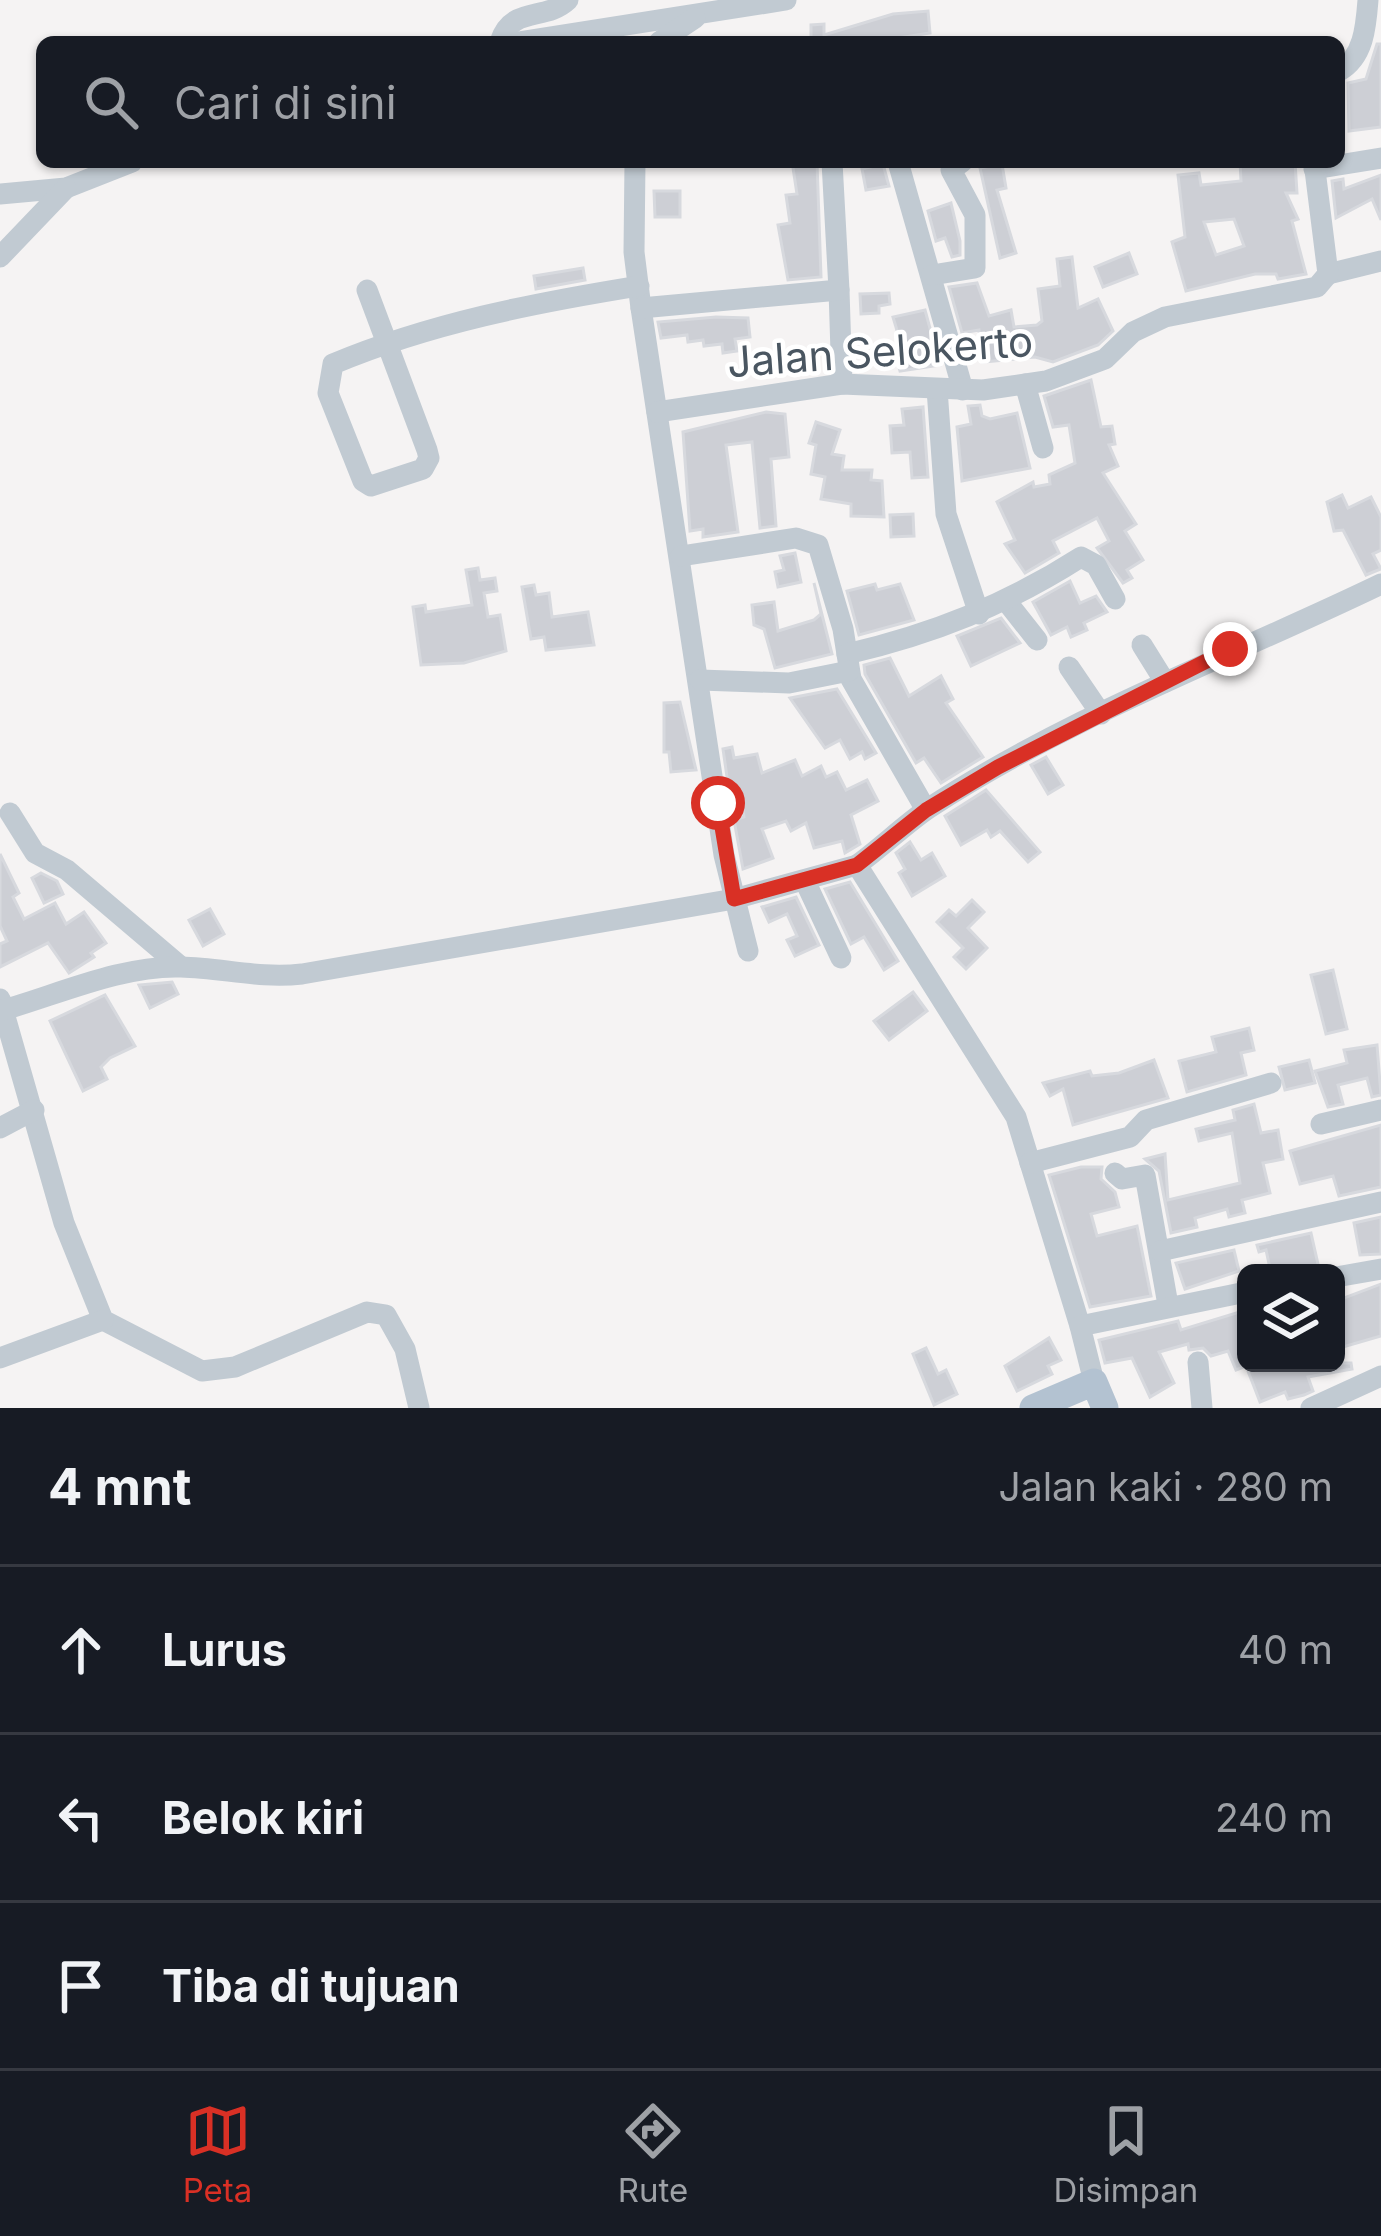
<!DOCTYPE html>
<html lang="id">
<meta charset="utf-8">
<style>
:root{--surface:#171b24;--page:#20242c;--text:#f1f3f6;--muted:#9ea1a6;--line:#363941;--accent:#d93025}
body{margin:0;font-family:Inter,sans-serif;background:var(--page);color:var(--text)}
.controls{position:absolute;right:36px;bottom:36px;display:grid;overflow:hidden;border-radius:18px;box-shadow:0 3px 9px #0004}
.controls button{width:108px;height:108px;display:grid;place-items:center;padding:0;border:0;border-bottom:3px solid var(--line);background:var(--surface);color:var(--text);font:60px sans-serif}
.stop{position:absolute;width:36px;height:36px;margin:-27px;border:9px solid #d93025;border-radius:50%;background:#fff}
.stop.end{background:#d93025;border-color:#fff;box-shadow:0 3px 12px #0008}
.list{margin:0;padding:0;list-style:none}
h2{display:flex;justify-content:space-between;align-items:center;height:156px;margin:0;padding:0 48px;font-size:51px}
h2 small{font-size:39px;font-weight:400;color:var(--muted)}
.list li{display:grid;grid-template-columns:78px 1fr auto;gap:36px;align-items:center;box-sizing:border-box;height:168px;padding:0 48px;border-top:3px solid var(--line)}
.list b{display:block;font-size:45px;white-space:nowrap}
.list em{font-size:39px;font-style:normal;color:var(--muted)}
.icon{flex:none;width:66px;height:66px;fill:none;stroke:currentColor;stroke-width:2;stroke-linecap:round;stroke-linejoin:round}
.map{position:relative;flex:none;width:1381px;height:1408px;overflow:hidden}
.search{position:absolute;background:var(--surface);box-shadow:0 3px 9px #0004;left:36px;right:36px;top:36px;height:132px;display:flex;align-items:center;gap:30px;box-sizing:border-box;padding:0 42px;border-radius:18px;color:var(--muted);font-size:45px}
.sheet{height:660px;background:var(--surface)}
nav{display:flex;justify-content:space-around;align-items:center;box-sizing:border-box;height:168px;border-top:3px solid var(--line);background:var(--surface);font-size:33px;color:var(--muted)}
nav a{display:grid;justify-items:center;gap:6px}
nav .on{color:var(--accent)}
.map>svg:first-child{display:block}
.building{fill:#cdcfd5;stroke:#d7d9de;stroke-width:3;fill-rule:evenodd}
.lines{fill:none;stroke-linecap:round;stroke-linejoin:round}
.minor{stroke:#c1cad2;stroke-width:21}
.major{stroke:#b3c2d1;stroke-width:27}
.route{stroke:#d93025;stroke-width:15}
.labels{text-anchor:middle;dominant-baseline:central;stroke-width:9;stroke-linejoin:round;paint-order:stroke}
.street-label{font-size:42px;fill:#4a5661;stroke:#fff}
</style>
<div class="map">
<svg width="1381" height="1408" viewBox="0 0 1381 1408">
<rect width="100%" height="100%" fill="#f5f3f3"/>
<g class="building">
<polygon points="928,11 930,33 872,42 811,42 811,25 824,24 824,35 893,14"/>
<polygon points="1377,44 1381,44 1381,127 1349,131 1348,83 1366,79"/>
<polygon points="798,162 817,162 821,277 788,280 778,225 790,223 786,195 797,194 793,168"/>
<path d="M 1240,162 L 1295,162 L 1297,193 L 1286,193 L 1298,219 L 1292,221 L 1306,274 L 1278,279 L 1276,274 L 1255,274 L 1186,291 L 1172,242 L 1185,237 L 1178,175 L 1199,173 L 1201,185 L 1241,181 ZM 1234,219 L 1244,246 L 1216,255 L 1204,222 Z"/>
<polygon points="883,164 889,186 866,190 862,169"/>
<polygon points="1002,164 1006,188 997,190 1016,253 1000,258 980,168"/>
<polygon points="1381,175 1381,220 1372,199 1336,218 1332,181 1343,179 1344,189"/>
<polygon points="654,191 680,191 680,217 655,217"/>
<polygon points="951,203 960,241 960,255 952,257 945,238 936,241 928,211"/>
<polygon points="1129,253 1137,274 1103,287 1095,267"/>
<polygon points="1072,257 1078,308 1098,299 1113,331 1098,345 1053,362 1035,357 983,362 979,330 962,333 949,287 977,283 989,316 1011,310 1014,327 1037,325 1042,321 1038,289 1060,286 1057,259"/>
<polygon points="583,268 585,280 536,289 534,276"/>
<polygon points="889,293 890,304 879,306 879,313 861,314 860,294"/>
<polygon points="925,310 940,365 900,371 895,354 904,354 893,317"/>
<polygon points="716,317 748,318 750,337 735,339 737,351 723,353 722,344 704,346 703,340 688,342 687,335 661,338 658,322"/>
<polygon points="1091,380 1101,427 1112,426 1115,444 1109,445 1118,466 1103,473 1136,524 1125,531 1143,560 1127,570 1132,578 1123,583 1097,548 1109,541 1097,518 1053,541 1059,553 1025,573 1005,544 1015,540 997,502 1033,482 1034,487 1050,484 1049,475 1075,463 1069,425 1053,427 1044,396"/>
<polygon points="980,405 982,416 990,419 1017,413 1030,468 962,481 957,427 971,424 968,406"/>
<polygon points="923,407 928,477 912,478 910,452 892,453 890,426 904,425 902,409"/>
<polygon points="766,412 785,414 789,457 771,459 776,526 760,528 752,442 726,445 738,532 703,537 703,529 690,531 683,432"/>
<polygon points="816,422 840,430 832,454 844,456 842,470 872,470 871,480 882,481 884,517 851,516 851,504 821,499 825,477 811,474 816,445 809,443"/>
<polygon points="1342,495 1348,508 1371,497 1381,517 1381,550 1373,554 1381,569 1366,575 1343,530 1334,531 1327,502"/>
<polygon points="913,514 914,536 891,537 890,515"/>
<polygon points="795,553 801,582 778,587 775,572 784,570 780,556"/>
<polygon points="478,568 480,580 495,578 497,591 484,593 488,617 500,615 506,651 464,663 421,665 413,607 425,605 426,612 472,605 466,570"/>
<polygon points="1070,581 1080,603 1096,596 1107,612 1084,623 1087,630 1071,637 1067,627 1051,635 1033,602"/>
<polygon points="814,583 832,654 775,668 764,629 754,625 752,605 774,602 778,631 814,620 821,614"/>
<polygon points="875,584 877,590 900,584 914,620 859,635 847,591"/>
<polygon points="534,585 536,595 549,593 552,617 588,612 594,645 546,650 544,637 531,639 522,587"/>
<polygon points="1001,618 1020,643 971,666 957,636"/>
<polygon points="890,658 909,696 941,676 953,699 946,703 983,757 941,783 924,758 916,763 865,674 864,665"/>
<polygon points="837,689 876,753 865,759 862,752 850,759 840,740 825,748 790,698"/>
<polygon points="680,702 696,770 671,772 669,752 664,752 664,703"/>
<polygon points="732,747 734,758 757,754 762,773 795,760 802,776 821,766 826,777 837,772 846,790 867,780 878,801 851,815 860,844 845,853 842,841 814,848 806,823 791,831 786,821 762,829 773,858 743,869 734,820 744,817 740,790 729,791 723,749"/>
<polygon points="1046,757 1063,785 1048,794 1031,765"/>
<polygon points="986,790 1040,852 1028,862 1000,831 991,837 987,830 961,845 945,816"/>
<polygon points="910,842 921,860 932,853 945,876 912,896 899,873 905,869 896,853"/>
<polygon points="0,854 19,893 13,897 24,919 55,903 66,924 84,912 106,943 91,953 94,957 69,973 48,943 0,967 0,944 7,941 0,926"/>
<polygon points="41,873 57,881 63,894 44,903 32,878"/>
<polygon points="850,882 898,961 884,970 864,937 851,944 825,889"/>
<polygon points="796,897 819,945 795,956 787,940 797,936 787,914 769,922 762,907"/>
<polygon points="972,900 984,912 968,928 987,948 966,969 954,957 963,948 937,922 949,910 956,916"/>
<polygon points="210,909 224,934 203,946 189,920"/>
<polygon points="1333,970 1347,1029 1326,1034 1311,975"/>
<polygon points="172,982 178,994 150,1008 139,985"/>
<polygon points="913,992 927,1011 889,1040 874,1021"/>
<polygon points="105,995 135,1046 110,1058 101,1067 107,1079 83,1091 50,1021"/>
<polygon points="1249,1028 1254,1050 1241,1053 1246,1075 1187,1092 1179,1061 1216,1052 1212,1037"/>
<polygon points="1377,1045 1381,1095 1372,1097 1367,1078 1338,1085 1343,1104 1328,1107 1315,1071 1347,1063 1344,1050"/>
<polygon points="1154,1060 1168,1098 1073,1125 1063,1089 1050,1096 1043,1083 1090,1071 1092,1076 1119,1073"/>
<polygon points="1309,1060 1315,1083 1285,1090 1279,1067"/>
<polygon points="1254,1104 1261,1133 1278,1130 1283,1159 1263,1163 1270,1193 1242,1200 1245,1213 1229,1217 1227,1209 1195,1218 1197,1227 1171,1233 1159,1171 1145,1159 1165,1154 1168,1200 1240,1183 1232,1133 1199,1141 1196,1129 1235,1120 1233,1110"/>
<polygon points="1381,1125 1381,1187 1339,1196 1333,1176 1300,1184 1290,1151"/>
<polygon points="1081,1167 1102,1167 1101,1179 1115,1192 1119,1207 1091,1214 1097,1236 1137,1226 1151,1296 1090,1307 1049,1175"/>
<polygon points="1381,1217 1381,1254 1360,1255 1354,1223"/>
<polygon points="1311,1233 1320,1273 1271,1273 1266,1250 1259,1252 1257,1245"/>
<polygon points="1234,1250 1239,1271 1185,1289 1176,1263"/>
<polygon points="1381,1284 1381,1336 1336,1349 1336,1301"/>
<polygon points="1246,1310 1246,1363 1351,1363 1352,1369 1308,1377 1313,1391 1304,1395 1288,1399 1285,1392 1260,1402 1246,1366 1236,1370 1228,1351 1211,1356 1203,1348 1189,1350 1188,1344 1159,1352 1174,1383 1150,1397 1132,1358 1105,1363 1099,1340 1178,1321 1181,1330"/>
<polygon points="1049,1338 1061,1360 1048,1366 1052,1374 1017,1391 1005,1366"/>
<polygon points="926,1348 938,1374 946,1370 957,1394 934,1405 913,1354"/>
</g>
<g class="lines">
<g class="minor">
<path d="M 500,42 C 512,5 545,22 568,0"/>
<polyline points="518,42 786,0"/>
<polyline points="659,42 695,18"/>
<path d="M 1339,71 C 1364,57 1366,26 1368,0"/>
<polyline points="635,162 634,252 641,308 724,855 748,951"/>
<polyline points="898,162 963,390"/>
<polyline points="1314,169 1381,158"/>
<polyline points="0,194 66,188 132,162"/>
<polyline points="0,257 66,188"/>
<polyline points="1328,274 1381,261"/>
<polyline points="932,275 975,268 975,215 951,170 962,162"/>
<path d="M 367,290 L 427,450 L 429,458 L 423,469 L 371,486 L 363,481 L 328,393 L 333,364 C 431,323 534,303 639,286"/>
<polyline points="839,290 842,384"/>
<polyline points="641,308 839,290 832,162"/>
<polyline points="1025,384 1043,448"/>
<polyline points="937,389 946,514 979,614"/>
<polyline points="657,412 842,384 983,390 1046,381 1105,359 1133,332 1165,317 1317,287 1328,274 1314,162"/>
<polyline points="681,556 796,538 818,545 843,629 851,679 926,810"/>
<polyline points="1007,602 1037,640"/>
<polyline points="1142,645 1165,682"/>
<path d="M 847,654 C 933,634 1006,605 1081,557 L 1096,565 L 1115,599"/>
<polyline points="1069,667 1101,714"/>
<polyline points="700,680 789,683 849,671"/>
<polyline points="10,813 35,853 67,870 180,966"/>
<path d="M 857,865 C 882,847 904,825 929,808 C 1071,715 1230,657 1381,584"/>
<polyline points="805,881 841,958"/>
<polyline points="0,999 64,1223 103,1320 202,1371 235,1367 367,1312 386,1315 405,1349 419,1408"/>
<path d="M 0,1011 C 57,995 122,965 181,967 C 223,968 260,979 302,974 L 734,899 L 857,865 L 1016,1117 L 1080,1326"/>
<polyline points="1321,1124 1381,1110"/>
<polyline points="0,1128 34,1110"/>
<polyline points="1030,1163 1130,1137 1146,1120 1271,1083"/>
<polyline points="1115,1173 1122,1179 1145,1175 1168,1305"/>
<polyline points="1160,1251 1381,1202"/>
<polyline points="1336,1277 1381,1269"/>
<polyline points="0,1358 103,1320"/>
<polyline points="1198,1362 1202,1408"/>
<polyline points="1094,1382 1080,1326 1246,1292"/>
<polyline points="1311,1408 1381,1376"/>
</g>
<polyline class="major" points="1033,1408 1094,1382 1105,1408"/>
</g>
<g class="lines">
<polyline class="route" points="718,803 734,899 857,865 926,810 998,767 1230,649"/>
</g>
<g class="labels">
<g class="street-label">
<text transform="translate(880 351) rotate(-4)">Jalan Selokerto</text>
</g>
</g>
</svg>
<div class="controls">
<button><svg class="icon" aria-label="layers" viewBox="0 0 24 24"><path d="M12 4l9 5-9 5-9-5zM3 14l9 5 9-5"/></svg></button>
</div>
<div class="stop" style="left:718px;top:803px"></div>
<div class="stop end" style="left:1230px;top:649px"></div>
<div class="search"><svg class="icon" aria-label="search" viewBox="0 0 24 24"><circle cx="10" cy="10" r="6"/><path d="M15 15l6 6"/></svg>Cari di sini</div>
</div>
<section class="sheet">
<h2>4 mnt<small>Jalan kaki · 280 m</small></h2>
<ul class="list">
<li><svg class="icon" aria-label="ahead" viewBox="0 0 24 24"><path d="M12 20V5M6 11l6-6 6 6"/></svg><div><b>Lurus</b></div><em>40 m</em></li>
<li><svg class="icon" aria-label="left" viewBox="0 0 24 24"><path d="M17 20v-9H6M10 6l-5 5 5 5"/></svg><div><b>Belok kiri</b></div><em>240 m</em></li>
<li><svg class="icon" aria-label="arrive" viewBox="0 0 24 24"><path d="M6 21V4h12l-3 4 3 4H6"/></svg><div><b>Tiba di tujuan</b></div></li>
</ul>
</section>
<nav>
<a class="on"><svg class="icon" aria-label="map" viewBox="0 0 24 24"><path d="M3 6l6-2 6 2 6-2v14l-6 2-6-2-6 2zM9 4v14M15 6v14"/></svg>Peta</a>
<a><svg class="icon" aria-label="directions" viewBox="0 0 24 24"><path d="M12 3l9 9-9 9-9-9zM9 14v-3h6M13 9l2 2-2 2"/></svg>Rute</a>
<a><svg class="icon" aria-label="saved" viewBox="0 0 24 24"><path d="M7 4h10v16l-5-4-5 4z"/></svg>Disimpan</a>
</nav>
